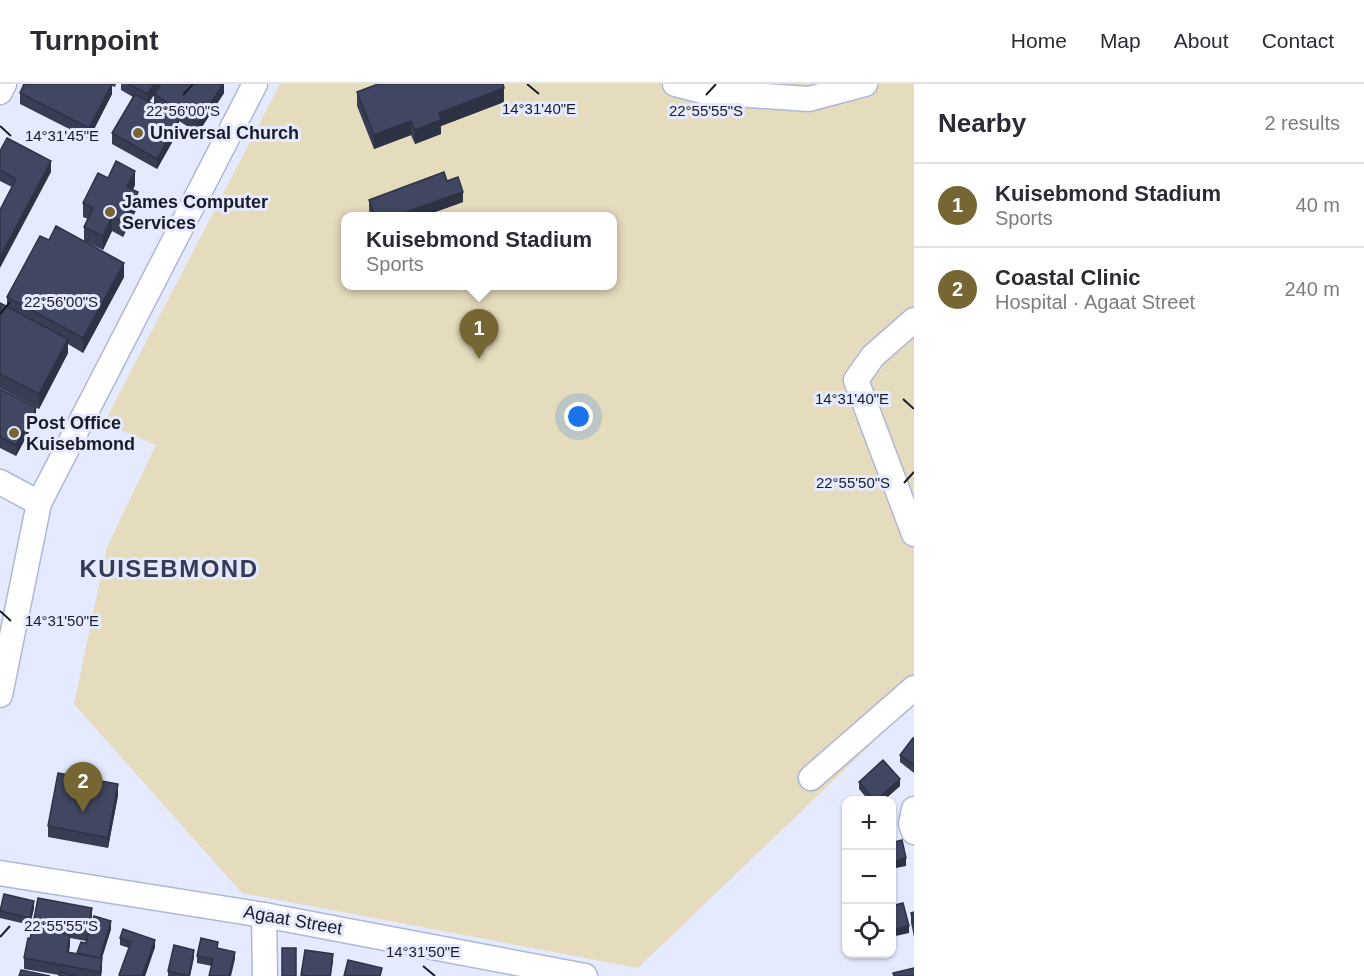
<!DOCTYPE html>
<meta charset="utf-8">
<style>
:root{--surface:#fff;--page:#f2f2f3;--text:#2b2b33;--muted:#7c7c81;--line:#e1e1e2;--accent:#756633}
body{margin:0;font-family:Helvetica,sans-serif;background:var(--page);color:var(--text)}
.controls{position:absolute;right:18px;bottom:18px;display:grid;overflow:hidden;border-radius:12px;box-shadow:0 2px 4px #0004}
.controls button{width:54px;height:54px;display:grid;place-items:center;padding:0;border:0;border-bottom:2px solid var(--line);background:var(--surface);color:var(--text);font:30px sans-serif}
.you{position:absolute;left:579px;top:333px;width:21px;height:21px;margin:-15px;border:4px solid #fff;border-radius:50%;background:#1a73e8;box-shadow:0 0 0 9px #1a73e833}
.badge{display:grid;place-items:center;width:39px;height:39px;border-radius:50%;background:var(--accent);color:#fff;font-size:20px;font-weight:700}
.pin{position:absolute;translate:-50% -50px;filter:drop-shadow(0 2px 3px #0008)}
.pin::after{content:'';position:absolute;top:32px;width:21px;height:18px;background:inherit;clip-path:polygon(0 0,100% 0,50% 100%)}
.popup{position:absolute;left:341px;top:128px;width:276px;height:78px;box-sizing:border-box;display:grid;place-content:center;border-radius:12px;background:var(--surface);filter:drop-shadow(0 2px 4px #0005);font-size:20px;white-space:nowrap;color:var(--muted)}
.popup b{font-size:22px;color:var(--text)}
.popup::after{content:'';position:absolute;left:50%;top:100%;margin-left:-12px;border:12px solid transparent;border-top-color:var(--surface)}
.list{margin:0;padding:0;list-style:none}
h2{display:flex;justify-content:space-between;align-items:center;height:78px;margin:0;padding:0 24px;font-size:26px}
h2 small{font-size:20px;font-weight:400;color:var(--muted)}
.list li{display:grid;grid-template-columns:39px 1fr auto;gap:18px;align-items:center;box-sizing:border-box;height:84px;padding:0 24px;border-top:2px solid var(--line)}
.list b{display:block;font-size:22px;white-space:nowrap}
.list p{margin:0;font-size:20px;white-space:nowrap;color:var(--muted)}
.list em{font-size:20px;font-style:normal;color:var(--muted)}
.icon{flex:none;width:33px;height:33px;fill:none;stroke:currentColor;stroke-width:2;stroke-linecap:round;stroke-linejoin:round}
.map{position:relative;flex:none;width:914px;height:892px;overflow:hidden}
header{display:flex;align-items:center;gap:36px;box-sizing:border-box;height:84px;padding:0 30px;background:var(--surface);border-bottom:2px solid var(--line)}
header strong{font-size:28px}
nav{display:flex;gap:33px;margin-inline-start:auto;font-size:21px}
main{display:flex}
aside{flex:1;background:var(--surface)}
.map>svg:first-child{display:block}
.green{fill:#e5dbbd;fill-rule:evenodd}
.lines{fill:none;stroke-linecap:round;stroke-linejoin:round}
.minor-casing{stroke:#afb7d8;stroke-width:27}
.minor{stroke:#fff;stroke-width:24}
.wall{fill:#383d54;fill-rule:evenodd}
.shaded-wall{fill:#2e3245}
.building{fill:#414762;stroke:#2e3245;stroke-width:1.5}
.ticks{fill:none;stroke:#191c28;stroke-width:2}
.poi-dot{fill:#756633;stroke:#e5eaff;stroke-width:2}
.labels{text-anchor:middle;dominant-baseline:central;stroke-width:6;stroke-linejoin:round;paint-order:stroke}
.poi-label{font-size:18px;font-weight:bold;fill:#191c28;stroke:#e5eaff;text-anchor:start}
.street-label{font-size:18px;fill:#191c28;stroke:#e5eaff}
.district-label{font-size:24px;font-weight:bold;letter-spacing:1.5px;fill:#353b56;stroke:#e5eaff}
.ticks-label{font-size:15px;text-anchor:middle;fill:#191c28;stroke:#e5eaff;stroke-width:6;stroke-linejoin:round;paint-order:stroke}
</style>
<header>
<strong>Turnpoint</strong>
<nav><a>Home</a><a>Map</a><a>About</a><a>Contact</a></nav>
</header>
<main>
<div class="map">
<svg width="914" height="892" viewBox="0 0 914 892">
<rect width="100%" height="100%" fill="#e5eaff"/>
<path class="green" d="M 280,0 L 914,0 L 914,619 L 638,884 L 242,809 L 74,620 L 107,463 L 156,361 L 104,339 ZM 346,132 L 612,132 L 612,202 L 346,202 Z"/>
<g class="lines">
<g class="minor-casing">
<g id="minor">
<polyline points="675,0 706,8 809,15 865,0"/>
<polyline points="0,8 4,0"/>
<polyline points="914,236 873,272 856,296 914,450"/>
<polyline points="0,398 39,419"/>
<polyline points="0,611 39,419 255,0"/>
<polyline points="811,694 914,604"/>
<polyline points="914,725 911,740 914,748"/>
<polyline points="0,789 264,831 585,892"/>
<polyline points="264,831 265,892"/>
</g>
</g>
<use href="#minor" class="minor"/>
</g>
<g class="wall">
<polygon points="24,0 116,0 115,3 112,2 112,10 89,55 20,20 20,9"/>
<path d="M 121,0 L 224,0 L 224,9 L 198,49 L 179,37 L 179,46 L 157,85 L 112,60 L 112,49 L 133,13 L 121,6 ZM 154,11 L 154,21 L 149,18 Z"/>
<polygon points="357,8 504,18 441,42 441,50 415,60 411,51 374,65 357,22"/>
<polygon points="0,67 51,88 12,103 0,97"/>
<polygon points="108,94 135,101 133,106 138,122 123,153 112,147 103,166 84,157 84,143 88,135 83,133 83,119"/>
<polygon points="447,97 463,118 424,132 371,132 369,126 369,116"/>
<polygon points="124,193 83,269 68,260 68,269 39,325 0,304 0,219 7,223 7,213"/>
<polygon points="0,305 36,335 16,372 0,364"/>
<polygon points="914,655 914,689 900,678 900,671"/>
<polygon points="859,698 900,702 883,717 869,717 859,705"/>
<polygon points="118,711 108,764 48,753 48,742"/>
<path d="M 38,814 L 92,834 L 90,844 L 111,845 L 102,874 L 102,885 L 101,892 L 59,892 L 59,891 L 24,885 L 24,874 L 30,855 ZM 70,854 L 86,857 L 77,870 L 69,868 Z"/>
<polygon points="34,824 30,841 0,834 0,827"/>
<polygon points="914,828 914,853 911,839 911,829"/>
<polygon points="120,854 155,863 145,892 119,892 129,864 120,861"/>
<polygon points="218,865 235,875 212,882 197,879 197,872"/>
<polygon points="194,873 190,892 168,892 168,887"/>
</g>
<g class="shaded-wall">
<polygon points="112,0 112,10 89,55 89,44"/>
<polygon points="154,0 162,0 147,21 147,10"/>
<polygon points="223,0 224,0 224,9 198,49 198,39"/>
<polygon points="504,4 504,18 441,42 441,50 415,60 415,46 439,29"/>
<polygon points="179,35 179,46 157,85 157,75"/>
<polygon points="411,37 411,51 374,65 374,51"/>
<polygon points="51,77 51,88 0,184 0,173"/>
<polygon points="135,87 135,101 127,117 127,103"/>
<polygon points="138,108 138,122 123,153 123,138"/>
<polygon points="463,108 463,118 424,132 395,132"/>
<polygon points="112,133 112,147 103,166 103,152"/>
<polygon points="124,179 124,193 83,269 83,254"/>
<polygon points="68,255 68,269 39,325 39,310"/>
<polygon points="36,324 36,335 16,372 16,361"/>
<polygon points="900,695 900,702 883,717 875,717"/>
<polygon points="118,700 118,711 108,764 108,754"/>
<polygon points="906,774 906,782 891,785 891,778"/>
<polygon points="891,796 894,796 894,803 891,804"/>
<polygon points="34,817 34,824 30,841 30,834"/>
<polygon points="92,824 92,834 88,857 88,846"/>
<polygon points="111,837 111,845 99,883 99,876"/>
<polygon points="909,842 909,849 891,853 891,846"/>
<polygon points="70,851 70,861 67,879 67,868"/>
<polygon points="155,856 155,863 145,892 142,892"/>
<polygon points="194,866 194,873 190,892 189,892"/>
<polygon points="235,868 235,875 231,892 229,892"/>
<polygon points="333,870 333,877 331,892 330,892"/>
<polygon points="102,874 102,885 101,892 100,892"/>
</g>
<g class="building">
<polygon points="24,0 112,0 89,44 20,9"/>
<polygon points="129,0 154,0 147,10"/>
<polygon points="161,0 223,0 198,39 154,10"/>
<polygon points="378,0 503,0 504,4 439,29 441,36 415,46 411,37 374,51 357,8"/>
<polygon points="135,10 179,35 157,75 112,49"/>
<polygon points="7,54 51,77 0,173 0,126 16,95 0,86 0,67"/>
<polygon points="116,77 135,87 127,103 138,108 123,138 112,133 103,152 84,143 93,124 83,119 98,89 108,94"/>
<polygon points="444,88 447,97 458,93 463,108 395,132 375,132 369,116"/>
<polygon points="56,142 124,179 83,254 7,213 40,152 49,156"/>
<polygon points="0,219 68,255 39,310 0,290"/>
<polygon points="0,305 36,324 16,361 0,353"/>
<polygon points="913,654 914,655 914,681 900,671"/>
<polygon points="883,676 900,695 875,717 859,698"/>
<polygon points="58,689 118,700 108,754 48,742"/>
<polygon points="902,756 906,774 891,778 891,759"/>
<polygon points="891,785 894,796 891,796"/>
<polygon points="4,810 34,817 30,834 0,827"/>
<polygon points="38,814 92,824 88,846 56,840 55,848 70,851 67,868 102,874 100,888 24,874 28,854 30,855"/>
<polygon points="903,819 909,842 891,846 891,822"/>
<polygon points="914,828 914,842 911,829"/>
<polygon points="94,832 111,837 100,874 77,869 81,858 86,859"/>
<polygon points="123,845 155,856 142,892 122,892 119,891 131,858 120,854"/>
<polygon points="201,854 218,858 217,864 235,868 229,892 209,892 213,875 197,872"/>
<polygon points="174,861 194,866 189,892 168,887"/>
<rect x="282" y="864" width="14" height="28"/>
<polygon points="305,866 333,870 330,892 308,892 301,891"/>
<polygon points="348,876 382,884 380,892 344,892"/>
<polygon points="914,884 914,892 894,892 893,889"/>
<polygon points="21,886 50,892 19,892"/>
<polygon points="60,888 78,892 59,892"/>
</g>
<path class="ticks" d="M 527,0 L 539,10M 183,11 L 193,0M 706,11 L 716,0M 0,42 L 11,52M 0,230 L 10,218M 903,315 L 914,325M 904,399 L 914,388M 0,527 L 11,537M 0,853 L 10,842M 423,882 L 435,892"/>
<g class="poi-dot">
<circle cx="138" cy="49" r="6"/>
<circle cx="110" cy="128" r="6"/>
<circle cx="14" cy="349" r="6"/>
</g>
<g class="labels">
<g class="poi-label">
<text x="150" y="49">Universal Church</text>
<text x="122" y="118">James Computer<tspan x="122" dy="21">Services</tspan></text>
<text x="26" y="339">Post Office<tspan x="26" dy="21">Kuisebmond</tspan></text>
</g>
<g class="street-label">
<text transform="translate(293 836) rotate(10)">Agaat Street</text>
</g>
<g class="district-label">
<text x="169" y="484">KUISEBMOND</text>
</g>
</g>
<g class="ticks-label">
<text x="539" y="30">14°31'40"E</text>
<text x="183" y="32">22°56'00"S</text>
<text x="706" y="32">22°55'55"S</text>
<text x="62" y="57">14°31'45"E</text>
<text x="61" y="223">22°56'00"S</text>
<text x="852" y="320">14°31'40"E</text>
<text x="853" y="404">22°55'50"S</text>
<text x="62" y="542">14°31'50"E</text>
<text x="61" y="847">22°55'55"S</text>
<text x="423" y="873">14°31'50"E</text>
</g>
</svg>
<div class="controls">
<button>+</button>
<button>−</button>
<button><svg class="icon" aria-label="locate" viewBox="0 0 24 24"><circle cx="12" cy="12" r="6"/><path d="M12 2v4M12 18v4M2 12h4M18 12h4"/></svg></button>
</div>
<div class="you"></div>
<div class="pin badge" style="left:479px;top:275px">1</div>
<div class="popup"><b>Kuisebmond Stadium</b>Sports</div>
<div class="pin badge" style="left:83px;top:728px">2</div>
</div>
<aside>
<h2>Nearby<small>2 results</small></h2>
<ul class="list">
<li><span class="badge">1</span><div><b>Kuisebmond Stadium</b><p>Sports</p></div><em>40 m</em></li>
<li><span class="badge">2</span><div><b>Coastal Clinic</b><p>Hospital · Agaat Street</p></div><em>240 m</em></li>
</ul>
</aside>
</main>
